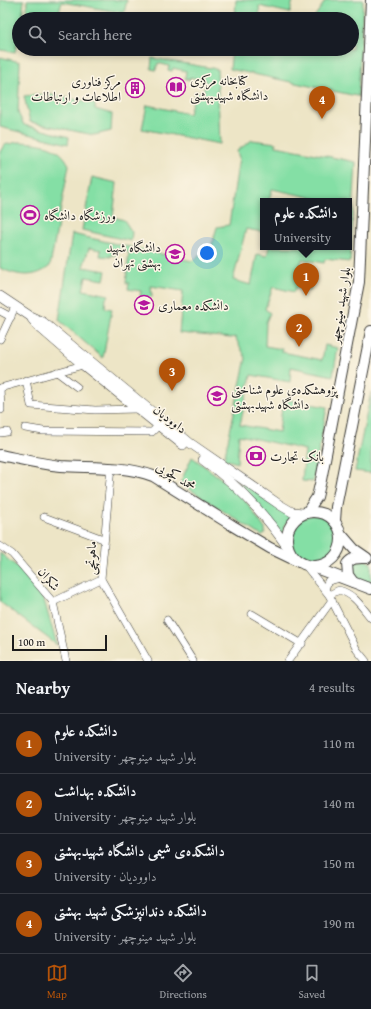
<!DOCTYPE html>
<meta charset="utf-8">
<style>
:root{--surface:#171b24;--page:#242831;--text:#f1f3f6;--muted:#9ea1a6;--line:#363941;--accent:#b45309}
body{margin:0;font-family:"Gentium Book Plus",Amiri,serif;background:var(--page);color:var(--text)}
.scale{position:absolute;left:12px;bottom:10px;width:95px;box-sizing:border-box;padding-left:4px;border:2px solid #1c1c1c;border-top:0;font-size:11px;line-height:14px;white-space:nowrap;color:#1c1c1c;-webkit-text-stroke:3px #fcf5e5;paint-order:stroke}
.you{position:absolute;left:207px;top:253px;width:14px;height:14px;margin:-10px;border:3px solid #fff;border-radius:50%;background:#1a73e8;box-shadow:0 0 0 6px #1a73e833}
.badge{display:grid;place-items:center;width:26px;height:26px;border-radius:50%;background:var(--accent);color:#fff;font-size:13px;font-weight:700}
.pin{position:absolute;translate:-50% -33px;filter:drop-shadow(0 1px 2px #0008)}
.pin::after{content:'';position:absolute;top:21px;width:14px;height:12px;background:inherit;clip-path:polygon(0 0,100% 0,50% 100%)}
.popup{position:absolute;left:260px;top:198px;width:92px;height:52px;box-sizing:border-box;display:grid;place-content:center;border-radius:0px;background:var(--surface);filter:drop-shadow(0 1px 3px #0005);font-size:13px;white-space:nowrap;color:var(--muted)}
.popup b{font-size:15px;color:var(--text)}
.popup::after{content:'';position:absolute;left:50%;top:100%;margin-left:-8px;border:8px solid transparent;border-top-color:var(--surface)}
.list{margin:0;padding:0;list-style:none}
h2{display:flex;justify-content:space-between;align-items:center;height:52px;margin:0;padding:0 16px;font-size:17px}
h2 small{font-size:13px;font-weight:400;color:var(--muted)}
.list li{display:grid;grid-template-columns:26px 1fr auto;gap:12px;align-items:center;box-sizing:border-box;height:60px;padding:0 16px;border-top:1px solid var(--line)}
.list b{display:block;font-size:15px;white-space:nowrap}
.list p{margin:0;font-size:13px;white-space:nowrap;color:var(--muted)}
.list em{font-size:13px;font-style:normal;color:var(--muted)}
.icon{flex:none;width:22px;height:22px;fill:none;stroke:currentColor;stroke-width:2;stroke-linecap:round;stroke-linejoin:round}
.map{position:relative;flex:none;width:371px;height:661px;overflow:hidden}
.search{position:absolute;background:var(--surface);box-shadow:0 2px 6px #0003;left:12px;right:12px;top:12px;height:44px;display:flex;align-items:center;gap:10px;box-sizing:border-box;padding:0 14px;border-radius:22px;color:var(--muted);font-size:15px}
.sheet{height:292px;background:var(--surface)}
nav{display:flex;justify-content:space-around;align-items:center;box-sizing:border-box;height:56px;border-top:1px solid var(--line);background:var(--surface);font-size:11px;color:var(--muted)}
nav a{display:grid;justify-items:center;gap:2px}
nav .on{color:var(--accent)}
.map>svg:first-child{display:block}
.green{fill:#84dfa5;stroke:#507e60;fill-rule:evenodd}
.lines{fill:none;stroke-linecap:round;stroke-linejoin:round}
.minor-casing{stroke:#3b3a36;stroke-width:8}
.tertiary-casing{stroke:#3b3a36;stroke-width:10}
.secondary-casing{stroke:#3b3a36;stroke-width:12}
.minor{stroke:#fff;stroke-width:7}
.tertiary{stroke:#fff;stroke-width:9}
.secondary{stroke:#fff;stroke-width:10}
.labels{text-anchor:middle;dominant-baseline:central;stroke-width:3;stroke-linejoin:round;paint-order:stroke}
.poi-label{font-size:13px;fill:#1c1c1c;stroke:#fcf5e5;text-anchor:start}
.street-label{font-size:13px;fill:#1c1c1c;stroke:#fcf5e5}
</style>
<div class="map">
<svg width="371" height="661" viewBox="0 0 371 661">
<rect width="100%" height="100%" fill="#fcf5e5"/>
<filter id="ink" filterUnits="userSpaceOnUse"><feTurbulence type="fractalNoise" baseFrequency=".025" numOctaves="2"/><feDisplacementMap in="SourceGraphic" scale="8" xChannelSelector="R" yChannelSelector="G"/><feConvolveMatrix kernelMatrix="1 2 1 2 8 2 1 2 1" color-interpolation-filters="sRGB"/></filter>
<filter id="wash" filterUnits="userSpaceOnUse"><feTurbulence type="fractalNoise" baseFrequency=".012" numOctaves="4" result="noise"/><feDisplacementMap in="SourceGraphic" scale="16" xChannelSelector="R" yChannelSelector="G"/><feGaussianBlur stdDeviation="0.9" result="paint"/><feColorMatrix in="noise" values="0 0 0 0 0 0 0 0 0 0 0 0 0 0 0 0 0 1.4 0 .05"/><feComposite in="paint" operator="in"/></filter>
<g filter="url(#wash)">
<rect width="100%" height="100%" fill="#ede5c6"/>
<g class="green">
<polygon points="0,0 24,0 22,19 19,19 19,34 15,52 0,50"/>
<polygon points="27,0 127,0 124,13 62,2 57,19 27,19"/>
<polygon points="236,0 293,0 290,13 259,6 260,19 235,19"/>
<polygon points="326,0 363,0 358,96 366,98 230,69 232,49 352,49 352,19 313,19"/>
<polygon points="0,57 20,62 18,113 24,125 69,137 68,144 0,127"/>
<polygon points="152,58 217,69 220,144 142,129 147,105 189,114 195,91 203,93 206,81 190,77 190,80 185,79 186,71 173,68 172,71 168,70 169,66 158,63 156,70 151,69"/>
<polygon points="46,94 95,103 95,109 112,114 111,131 94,135 30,122 24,96"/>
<path d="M 252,140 L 276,143 L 276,146 L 356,162 L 350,262 L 325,259 L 324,263 L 302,259 L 299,273 L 313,276 L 310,291 L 295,288 L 294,292 L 273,287 L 265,309 L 270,313 L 266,322 L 265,346 L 282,349 L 282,352 L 322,360 L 325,345 L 338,348 L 333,376 L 291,367 L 290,382 L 251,375 L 240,425 L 279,432 L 283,399 L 327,407 L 313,482 L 302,481 L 305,450 L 239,435 L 237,463 L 224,459 L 246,358 L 235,337 L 231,338 L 179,333 L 183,291 L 151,286 L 152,297 L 140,296 L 141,291 L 128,289 L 129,283 L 126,283 L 129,252 L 118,250 L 117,255 L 111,255 L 111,257 L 100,256 L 101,250 L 89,248 L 83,267 L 106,271 L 104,280 L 86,277 L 83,290 L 109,295 L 106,298 L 105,308 L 112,309 L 103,358 L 59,320 L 72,234 L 192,261 L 211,248 L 217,227 L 229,225 L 239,158 L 237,151 ZM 272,189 L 328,201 L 349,201 L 349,247 L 269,247 L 267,256 L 257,254 L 251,285 L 233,280 L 246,229 L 263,232 L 263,201 L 269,201 Z"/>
<path d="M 18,142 C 39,143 59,144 69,165 L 50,266 C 35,279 17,276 0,268 L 0,152 L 4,145 Z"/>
<polygon points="92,177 117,183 113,217 124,220 132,232 131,241 82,230"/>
<polygon points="371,392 371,473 355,471"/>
<polygon points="192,457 223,480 247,503 265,529 265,534 262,536 180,483"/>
<polygon points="239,483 250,487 293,516 284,526 283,536"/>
<circle cx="314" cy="538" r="23"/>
<polygon points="0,553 21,570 44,600 57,645 0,602"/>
<path d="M 365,560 L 371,563 L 371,586 C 356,580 353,581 350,564 Z"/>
</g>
</g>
<g filter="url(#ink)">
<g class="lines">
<g class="minor-casing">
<g id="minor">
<polyline points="0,311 11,317"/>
<polyline points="0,339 15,307"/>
<polyline points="57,372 77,387"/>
<polyline points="26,380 31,405 95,410 137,409"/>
<polyline points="0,388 83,365"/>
<polyline points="0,388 1,410"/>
<polyline points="25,428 43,431 152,432 158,426"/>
<polyline points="0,433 7,432"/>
<polyline points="111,467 101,579 148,661"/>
<polyline points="44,517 103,539"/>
<polyline points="0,546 12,554 53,602 66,661"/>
<polyline points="305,565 329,595 357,650 366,661"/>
<polyline points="325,589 328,581 340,578"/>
<path d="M 329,595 L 339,590 C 354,594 361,606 371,618"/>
<polyline points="53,602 101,579"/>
<polyline points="252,614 302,644"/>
<polyline points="167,620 193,661"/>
<polyline points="288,661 332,600"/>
</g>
</g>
<g class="tertiary-casing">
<g id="tertiary">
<polyline points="0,296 30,316 43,322 190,443 280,505 292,512 303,513"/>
<polyline points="32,319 39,327 83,365 183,445"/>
<path d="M 203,460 C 237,484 264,513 288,548"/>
</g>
</g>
<g class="secondary-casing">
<g id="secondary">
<path d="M 0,455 C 20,459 41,464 61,466 C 92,468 123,465 153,476 L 233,526 L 270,548 L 299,562"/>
<circle cx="314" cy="539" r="27"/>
<polyline points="307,512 317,497 321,480 359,282 371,0"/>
<polyline points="335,521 336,507 371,331"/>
<polyline points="341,534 354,549 367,558"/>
<polyline points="313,567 371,589"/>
<path d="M 353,582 L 348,575 L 347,564 C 352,557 358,558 366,558"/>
</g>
</g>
<use href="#minor" class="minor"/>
<use href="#tertiary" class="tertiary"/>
<use href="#secondary" class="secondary"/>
</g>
</g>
<defs>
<g id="library-ring" transform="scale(1)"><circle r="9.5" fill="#fcf5e5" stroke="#b5179e" stroke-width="1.5"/><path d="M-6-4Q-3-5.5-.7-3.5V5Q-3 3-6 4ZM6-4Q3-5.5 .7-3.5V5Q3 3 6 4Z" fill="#b5179e"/></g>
<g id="building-ring" transform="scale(1)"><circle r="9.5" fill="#fcf5e5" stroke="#b5179e" stroke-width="1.5"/><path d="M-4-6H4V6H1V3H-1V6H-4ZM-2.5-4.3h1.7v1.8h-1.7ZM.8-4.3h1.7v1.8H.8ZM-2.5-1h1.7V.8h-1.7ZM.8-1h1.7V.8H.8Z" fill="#b5179e"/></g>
<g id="stadium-ring" transform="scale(1)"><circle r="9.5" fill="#fcf5e5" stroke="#b5179e" stroke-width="1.5"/><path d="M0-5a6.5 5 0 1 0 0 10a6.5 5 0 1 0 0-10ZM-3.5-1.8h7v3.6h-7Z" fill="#b5179e"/></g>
<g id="university-ring" transform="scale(1)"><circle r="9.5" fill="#fcf5e5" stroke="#b5179e" stroke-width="1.5"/><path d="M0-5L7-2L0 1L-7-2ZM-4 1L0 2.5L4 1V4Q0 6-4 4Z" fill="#b5179e"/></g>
<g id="bank-ring" transform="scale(1)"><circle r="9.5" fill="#fcf5e5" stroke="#b5179e" stroke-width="1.5"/><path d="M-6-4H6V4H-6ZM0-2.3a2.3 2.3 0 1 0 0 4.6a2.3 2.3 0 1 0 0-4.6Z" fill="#b5179e"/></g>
</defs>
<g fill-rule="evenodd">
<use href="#library-ring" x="176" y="87"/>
<use href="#building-ring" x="135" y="88"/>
<use href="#stadium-ring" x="30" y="215"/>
<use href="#university-ring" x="175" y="254"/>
<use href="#university-ring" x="144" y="305"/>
<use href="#university-ring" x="217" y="396"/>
<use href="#bank-ring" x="256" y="456"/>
</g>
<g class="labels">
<g class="poi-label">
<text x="190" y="80">کتابخانه مرکزی<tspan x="190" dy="15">دانشگاه شهیدبهشتی</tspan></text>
<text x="121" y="81" text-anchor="end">مرکز فناوری<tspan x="121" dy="15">اطلاعات و ارتباطات</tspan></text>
<text x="44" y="215">ورزشگاه دانشگاه</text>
<text x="161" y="247" text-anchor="end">دانشگاه شهید<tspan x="161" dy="15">بهشتی تهران</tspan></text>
<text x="158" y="305">دانشکده معماری</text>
<text x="231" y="389">پژوهشکده‌ی علوم شناختی<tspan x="231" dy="15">دانشگاه شهیدبهشتی</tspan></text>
<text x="270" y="456">بانک تجارت</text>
</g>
<g class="street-label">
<text transform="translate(340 305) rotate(-81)">بلوار شهید مینوچهر</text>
<text transform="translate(170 419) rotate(37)">داوودیان</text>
<text transform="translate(176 476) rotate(30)">محمد کچویی</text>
<text transform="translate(91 558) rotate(-88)">ماهوتچی</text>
<text transform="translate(49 579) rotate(50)">شکران</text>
</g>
</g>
</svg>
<div class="scale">100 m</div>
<div class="you"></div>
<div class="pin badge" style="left:306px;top:296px">1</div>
<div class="popup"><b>دانشکده علوم</b>University</div>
<div class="pin badge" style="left:299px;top:347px">2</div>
<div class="pin badge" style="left:172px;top:391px">3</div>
<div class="pin badge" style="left:322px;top:119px">4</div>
<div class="search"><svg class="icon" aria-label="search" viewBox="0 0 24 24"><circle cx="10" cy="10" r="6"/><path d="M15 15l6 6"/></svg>Search here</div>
</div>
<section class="sheet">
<h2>Nearby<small>4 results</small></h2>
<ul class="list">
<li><span class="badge">1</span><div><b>دانشکده علوم</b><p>University · بلوار شهید مینوچهر</p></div><em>110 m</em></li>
<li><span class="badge">2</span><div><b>دانشکده بهداشت</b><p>University · بلوار شهید مینوچهر</p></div><em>140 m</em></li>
<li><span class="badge">3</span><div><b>دانشکده‌ی شیمی دانشگاه شهیدبهشتی</b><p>University · داوودیان</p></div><em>150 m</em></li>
<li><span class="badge">4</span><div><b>دانشکده دندانپزشکی شهید بهشتی</b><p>University · بلوار شهید مینوچهر</p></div><em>190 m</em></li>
</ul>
</section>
<nav>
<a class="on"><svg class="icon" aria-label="map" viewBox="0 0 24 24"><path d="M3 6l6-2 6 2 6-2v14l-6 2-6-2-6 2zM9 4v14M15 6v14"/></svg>Map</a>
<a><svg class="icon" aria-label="directions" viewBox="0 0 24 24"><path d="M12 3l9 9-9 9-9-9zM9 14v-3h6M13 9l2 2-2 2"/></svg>Directions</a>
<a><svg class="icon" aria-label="saved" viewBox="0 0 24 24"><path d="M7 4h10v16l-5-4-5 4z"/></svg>Saved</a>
</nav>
